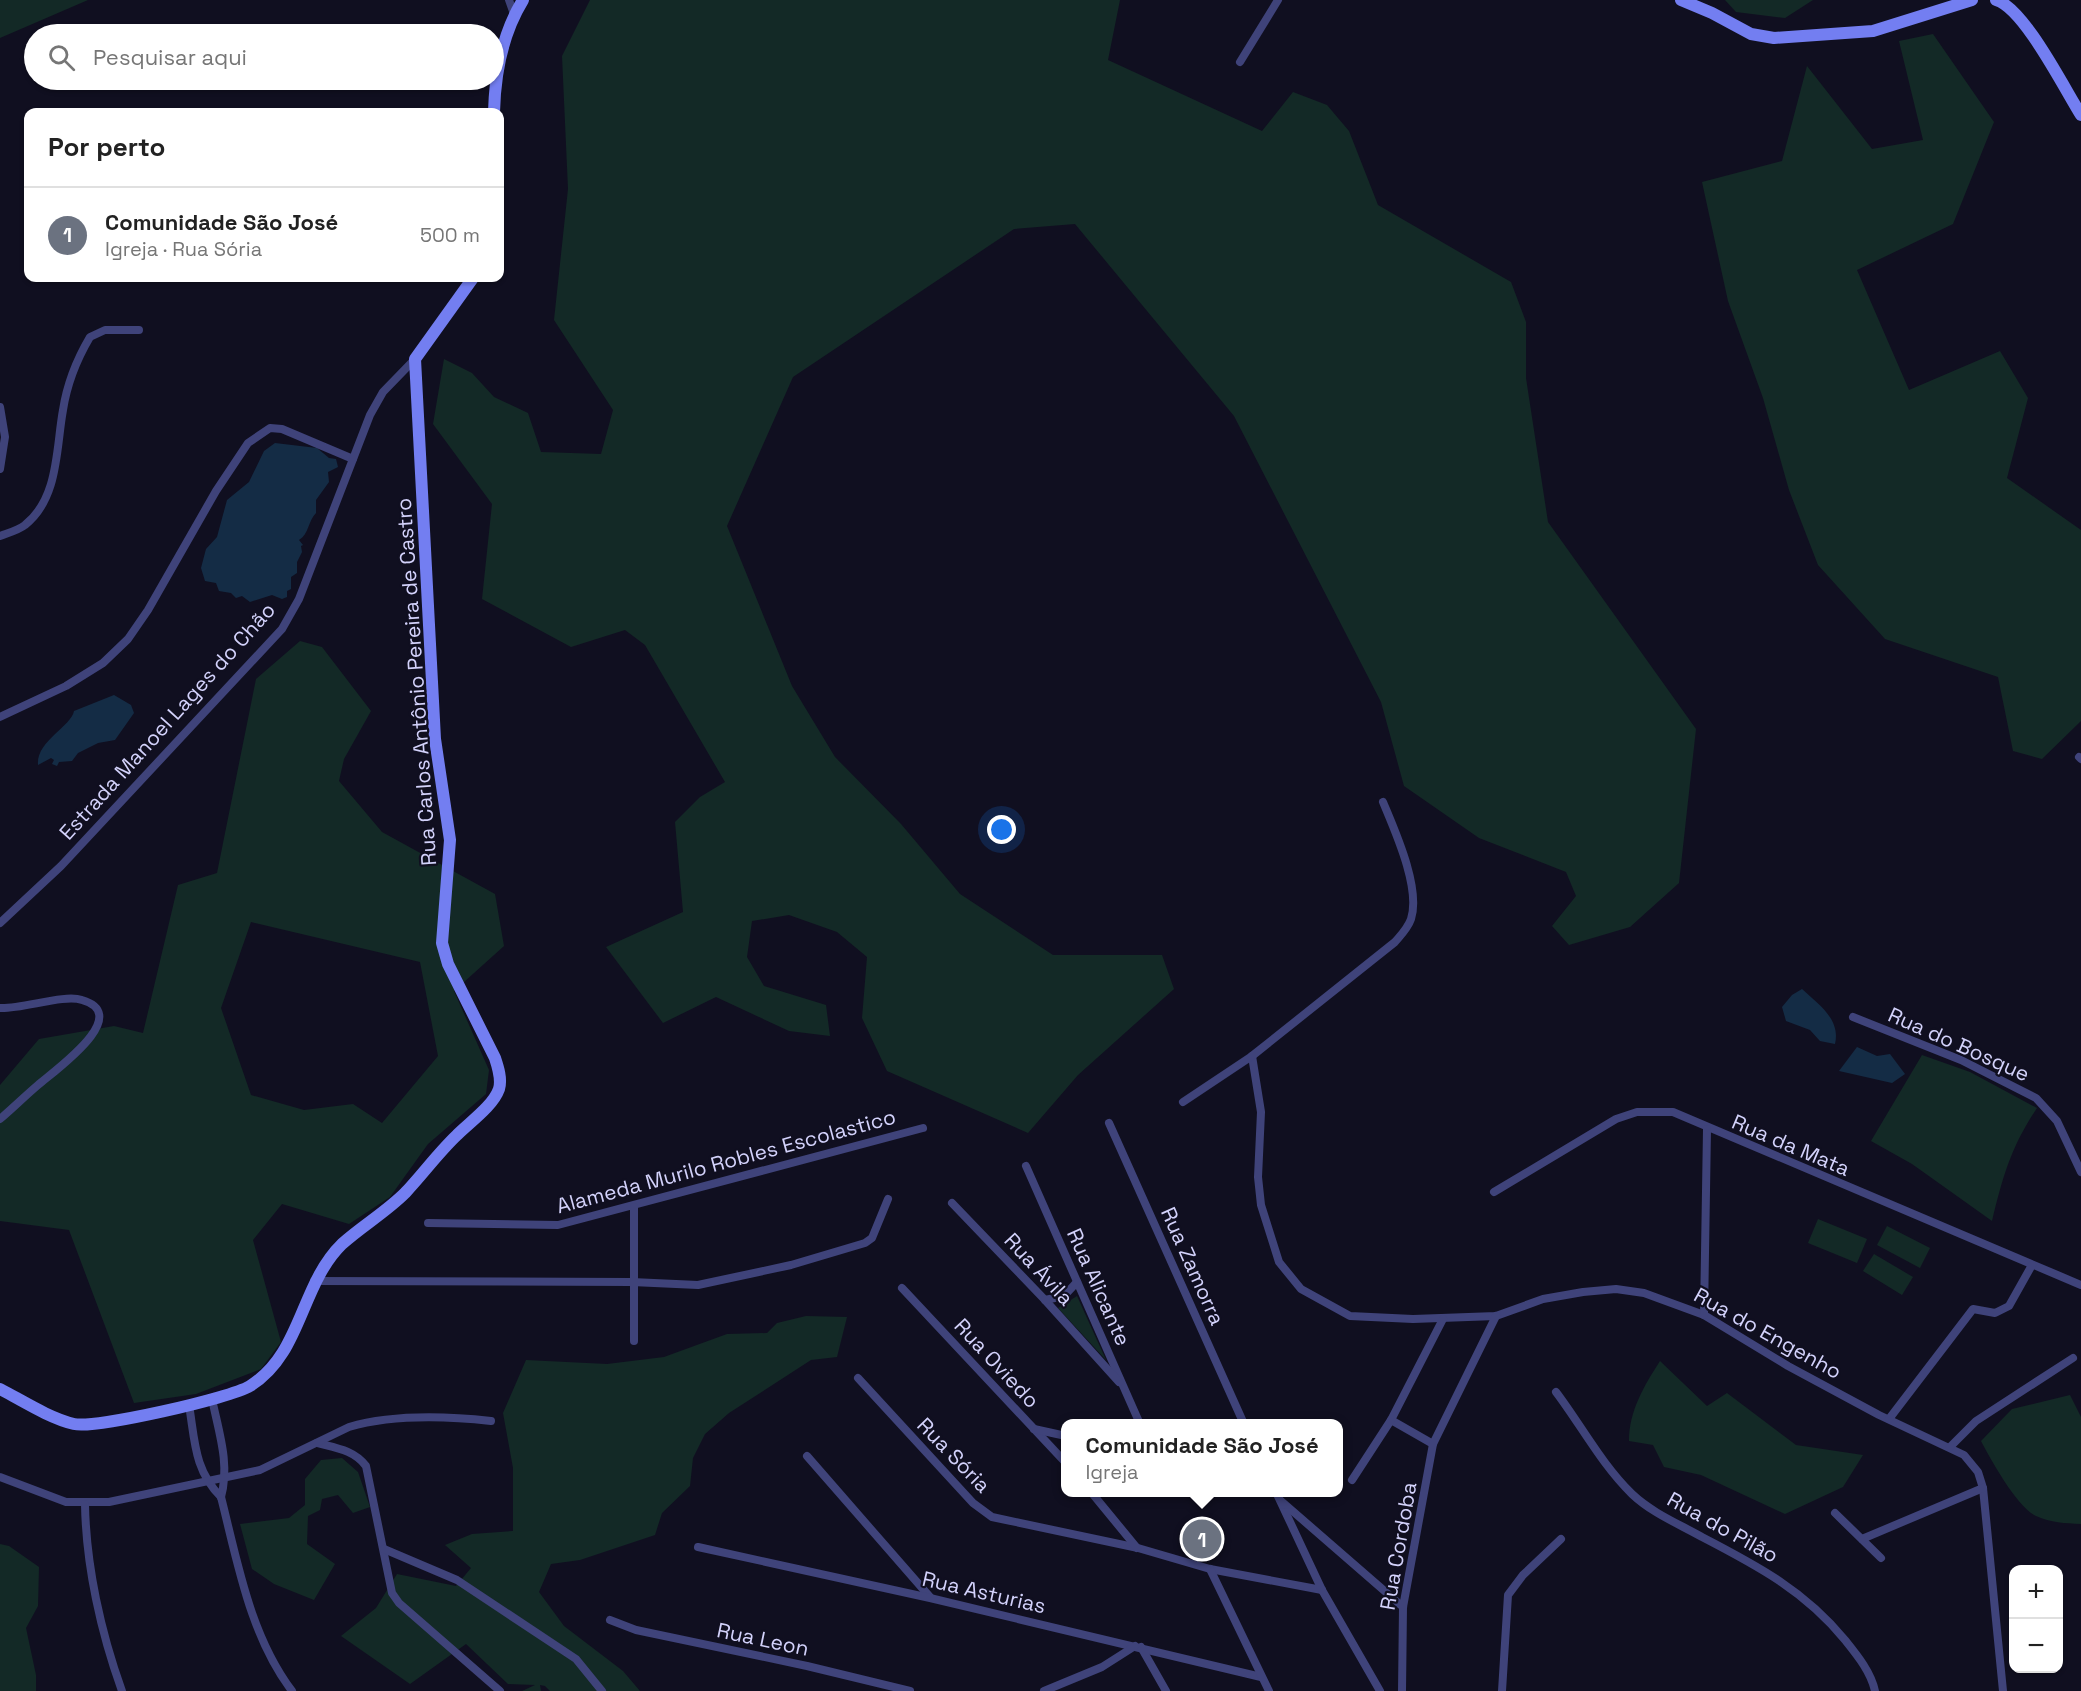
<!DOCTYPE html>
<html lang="pt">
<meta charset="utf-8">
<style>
:root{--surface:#fff;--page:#f2f2f2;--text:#222;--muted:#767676;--line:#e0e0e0;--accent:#ea580c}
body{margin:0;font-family:"Space Grotesk",sans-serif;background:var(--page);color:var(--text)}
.controls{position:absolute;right:18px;bottom:18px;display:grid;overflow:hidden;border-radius:12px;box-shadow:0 2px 4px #0004}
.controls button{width:54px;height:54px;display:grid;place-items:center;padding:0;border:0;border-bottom:2px solid var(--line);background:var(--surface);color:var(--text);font:30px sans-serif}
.you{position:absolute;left:1002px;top:830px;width:21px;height:21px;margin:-15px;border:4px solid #fff;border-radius:50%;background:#1a73e8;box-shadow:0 0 0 9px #1a73e833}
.badge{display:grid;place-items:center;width:39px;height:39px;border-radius:50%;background:var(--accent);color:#fff;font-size:20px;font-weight:700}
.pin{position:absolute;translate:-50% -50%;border:3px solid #fff;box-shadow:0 2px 6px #0006}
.popup{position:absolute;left:1061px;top:1419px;width:282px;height:78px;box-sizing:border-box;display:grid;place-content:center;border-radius:12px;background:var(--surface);filter:drop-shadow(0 2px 4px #0005);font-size:20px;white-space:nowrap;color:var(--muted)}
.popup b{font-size:22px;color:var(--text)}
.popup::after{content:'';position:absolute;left:50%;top:100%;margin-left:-12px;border:12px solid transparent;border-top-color:var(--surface)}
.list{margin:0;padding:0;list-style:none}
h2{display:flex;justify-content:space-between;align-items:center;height:78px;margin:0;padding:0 24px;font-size:26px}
h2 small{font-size:20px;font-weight:400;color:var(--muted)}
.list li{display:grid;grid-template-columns:39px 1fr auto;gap:18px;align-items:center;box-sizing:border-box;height:96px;padding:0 24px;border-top:2px solid var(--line)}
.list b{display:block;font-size:22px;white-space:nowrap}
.list p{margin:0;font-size:20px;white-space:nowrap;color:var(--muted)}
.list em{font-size:20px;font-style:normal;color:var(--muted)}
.icon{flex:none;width:33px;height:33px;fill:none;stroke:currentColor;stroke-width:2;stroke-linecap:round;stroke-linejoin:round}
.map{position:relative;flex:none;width:2081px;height:1691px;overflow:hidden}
.search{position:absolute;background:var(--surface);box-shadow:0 2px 4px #0004;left:24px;top:24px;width:480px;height:66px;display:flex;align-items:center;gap:15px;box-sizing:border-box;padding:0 21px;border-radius:33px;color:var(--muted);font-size:22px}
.panel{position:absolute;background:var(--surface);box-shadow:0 2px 4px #0004;left:24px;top:108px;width:480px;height:174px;border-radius:12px}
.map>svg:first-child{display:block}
.green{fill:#132926;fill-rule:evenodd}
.water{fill:#142c45}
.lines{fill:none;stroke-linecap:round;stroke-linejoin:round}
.street{stroke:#3f437a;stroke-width:8}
.secondary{stroke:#737ef1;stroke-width:12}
.labels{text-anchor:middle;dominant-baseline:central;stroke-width:4.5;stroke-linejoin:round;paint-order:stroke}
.street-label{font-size:21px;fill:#d3d2fb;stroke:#100f20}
</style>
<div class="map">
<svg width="2081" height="1691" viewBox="0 0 2081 1691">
<rect width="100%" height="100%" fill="#100f20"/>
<g class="green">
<polygon points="0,0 88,0 0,38"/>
<polygon points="590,0 1120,0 1108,60 1262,131 1293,92 1327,105 1349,131 1378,205 1511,282 1526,322 1526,378 1548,522 1696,729 1679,883 1630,927 1569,945 1552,926 1576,896 1566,872 1479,838 1404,786 1381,702 1234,416 1075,224 1014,229 793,377 727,526 792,686 835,757 901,824 960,894 1053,955 1162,955 1174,989 1078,1075 1028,1133 887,1071 862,1018 867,957 837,932 789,915 752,921 747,957 764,986 826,1005 830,1036 789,1031 716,997 663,1023 606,947 683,912 675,822 700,797 725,782 645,645 625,630 571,647 482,599 492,504 433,424 444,359 472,373 494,397 528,413 541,452 601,454 613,410 554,320 568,189 562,56"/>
<polygon points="1725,0 1813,0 1785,18 1736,12"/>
<polygon points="1933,34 1994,122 1953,224 1857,270 1909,390 2000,351 2028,398 2007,478 2081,530 2081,721 2042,759 2013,751 1998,677 1885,639 1818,565 1789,490 1763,398 1728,301 1702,182 1782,161 1807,66 1872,149 1923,140 1899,41"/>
<path d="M 300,641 L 322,647 L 371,711 L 344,759 L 339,781 L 382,832 L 495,894 L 504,946 L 454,991 L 489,1070 L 486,1094 L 428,1144 L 390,1197 L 349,1224 L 282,1204 L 253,1240 L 281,1342 L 261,1369 L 196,1394 L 134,1403 L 69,1230 L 0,1221 L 0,1085 L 39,1039 L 114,1026 L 143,1033 L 178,885 L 217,873 L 256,679 ZM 251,922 L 420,962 L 438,1056 L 382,1123 L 353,1104 L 304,1110 L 251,1095 L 221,1008 Z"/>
<path d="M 1922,1055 L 1970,1072 L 2037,1108 C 2011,1147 2003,1176 1992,1221 L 1912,1164 L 1871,1141 Z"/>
<polygon points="1818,1219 1867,1239 1857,1263 1808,1243"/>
<polygon points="1887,1226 1930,1248 1920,1268 1877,1245"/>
<polygon points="1874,1254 1913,1277 1902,1295 1863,1271"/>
<polygon points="1077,1296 1106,1360 1058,1308"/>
<polygon points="806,1316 847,1317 837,1357 811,1360 729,1413 705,1434 693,1458 690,1486 662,1513 655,1535 580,1560 551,1564 539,1592 564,1626 623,1671 640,1691 550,1691 545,1686 540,1685 541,1691 522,1691 535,1685 508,1684 466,1644 410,1684 341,1636 376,1608 397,1574 456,1586 471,1568 445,1545 472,1534 513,1531 513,1468 503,1413 526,1360 607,1364 664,1357 727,1334 767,1333 777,1323"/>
<path d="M 1660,1361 L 1707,1406 L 1727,1393 L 1796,1445 L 1863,1455 L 1843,1487 L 1785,1514 L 1701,1475 L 1664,1467 L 1653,1445 L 1629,1441 C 1629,1411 1644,1386 1660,1361 Z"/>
<path d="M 2070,1395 L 2081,1417 L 2081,1524 C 2065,1523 2051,1523 2036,1516 C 2017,1507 1991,1460 1981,1441 L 2012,1409 Z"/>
<polygon points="342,1458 358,1472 370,1507 353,1513 338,1495 322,1499 320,1510 308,1516 307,1544 335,1564 314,1600 274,1584 252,1569 240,1524 289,1518 305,1505 305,1479 321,1460"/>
<polygon points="0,1544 9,1546 39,1567 38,1606 26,1628 36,1675 36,1691 0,1691"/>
</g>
<g class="water">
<path d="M 275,443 L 317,448 L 329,458 L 336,459 L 338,467 L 328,472 L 329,482 L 316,500 L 316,513 C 308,521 309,534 299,540 L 303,545 L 301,546 L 302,552 L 297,562 L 297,573 L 291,577 L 291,589 L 287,591 L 287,597 L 282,599 L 272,595 L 250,602 L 242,596 L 236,598 L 231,593 L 219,591 L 216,583 L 205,581 L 201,568 L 206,549 L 217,537 L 227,500 L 249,482 L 264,451 Z"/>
<path d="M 114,695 L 131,705 L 134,713 L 115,740 L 98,743 L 78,753 L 72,761 L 59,762 L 57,766 L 52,764 L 54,760 L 51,758 L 38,765 C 36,741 71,727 74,711 Z"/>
<path d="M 1802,989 C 1818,1004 1841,1019 1835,1044 L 1820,1041 L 1810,1030 L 1786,1021 L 1782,1007 L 1792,995 Z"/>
<polygon points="1857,1047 1877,1056 1890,1054 1905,1074 1892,1083 1839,1071"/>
</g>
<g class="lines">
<g class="street">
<polyline points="509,0 514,14"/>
<polyline points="1240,62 1278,0"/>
<polyline points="0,407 5,437 0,469"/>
<path d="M 0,536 C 8,533 19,530 25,525 C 59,498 56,448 63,410 C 67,384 77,359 90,337 L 105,330 L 139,330"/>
<polyline points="0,717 66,686 103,663 128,639 148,610 216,491 248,443 270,428 282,429 353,459"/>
<polyline points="2079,757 2081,759"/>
<polyline points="0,923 61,866 282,629 299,599 370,415 383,392 415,359"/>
<path d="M 0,1008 C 23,1009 64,994 82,1000 C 134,1015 54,1071 38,1085 C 25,1096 13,1108 0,1119"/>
<polyline points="1853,1017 1961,1060 2036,1098 2057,1121 2081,1172"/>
<polyline points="1252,1056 1261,1112 1258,1177 1261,1205 1279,1262 1301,1289 1350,1316 1413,1319 1496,1316 1543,1299 1583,1292 1616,1289 1644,1293 1704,1315 1788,1366 1879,1415 1964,1455 1978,1472 1983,1488 2003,1691"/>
<path d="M 1183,1102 L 1252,1056 L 1395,942 C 1401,935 1408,928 1411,919 C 1421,888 1395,831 1383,802"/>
<polyline points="1109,1123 1244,1424"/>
<polyline points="1026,1166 1140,1424"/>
<polyline points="1494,1192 1616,1119 1637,1112 1673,1112 2081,1285"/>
<polyline points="952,1203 1045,1300 1119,1382"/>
<polyline points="428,1223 558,1225 923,1128"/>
<polyline points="314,1281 632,1282 698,1285 791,1265 865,1243 872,1238 888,1199"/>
<polyline points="902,1288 1066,1463"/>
<polyline points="1045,1300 1064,1296 1077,1282"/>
<polyline points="1704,1315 1707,1129"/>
<polyline points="634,1341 634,1207"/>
<polyline points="858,1378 973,1503 992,1517 1138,1548 1210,1569 1322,1590"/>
<path d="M 1556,1392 C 1581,1425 1602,1465 1632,1494 C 1652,1513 1679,1524 1702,1537 C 1758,1566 1805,1591 1845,1640 C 1857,1655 1871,1672 1875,1691"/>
<path d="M 212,1399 C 219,1433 230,1464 221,1497"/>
<path d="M 189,1405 C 195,1441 194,1470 221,1497 C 238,1564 250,1635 292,1691"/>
<polyline points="1889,1419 1973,1309 1995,1313 2009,1306 2032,1265"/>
<polyline points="1391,1420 1433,1444"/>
<polyline points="1034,1429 1066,1436"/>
<path d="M 317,1443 C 336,1448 354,1450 366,1466 L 392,1593 L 399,1603 L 500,1691"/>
<polyline points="1950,1447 1976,1421 2073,1358"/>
<polyline points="807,1456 930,1597"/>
<path d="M 0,1477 L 66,1502 L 109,1502 L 260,1470 L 349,1427 C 394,1414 445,1416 491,1421"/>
<polyline points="1352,1480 1391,1420 1443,1319"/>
<polyline points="1091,1492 1137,1548"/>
<polyline points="1276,1492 1322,1590 1380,1691"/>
<polyline points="1281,1501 1403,1607"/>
<path d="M 85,1504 C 86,1566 101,1633 122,1691"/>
<polyline points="1835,1513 1881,1558"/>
<polyline points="1862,1539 1983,1488"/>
<polyline points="698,1547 930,1598 1261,1677"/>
<polyline points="384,1549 457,1580 576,1659 602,1691"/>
<polyline points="1210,1569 1269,1691"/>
<polyline points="610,1620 636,1630 807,1666 910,1691"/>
<polyline points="1141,1647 1166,1691"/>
<polyline points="1044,1691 1102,1667 1135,1646"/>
<polyline points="1402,1691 1403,1607 1433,1444 1496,1316"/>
<polyline points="1502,1691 1508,1595 1523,1575 1561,1539"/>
</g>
<g class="secondary">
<polyline points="1681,0 1712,13 1751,34 1774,38 1873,31 1972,0"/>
<path d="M 1996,0 C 2024,8 2064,88 2081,115"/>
<path d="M 494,112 C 495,73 502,34 523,0"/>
<path d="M 0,1389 C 23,1401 49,1418 74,1424 C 95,1429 231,1398 250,1386 C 302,1354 300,1285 342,1244 C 362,1226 386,1212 405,1193 C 423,1174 438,1153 457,1135 C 470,1122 493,1106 499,1089 C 502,1079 498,1067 495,1058 L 448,964 L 442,943 L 450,840 L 435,739 L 415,359 L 473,278"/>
</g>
</g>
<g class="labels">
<g class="street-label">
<text transform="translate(416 682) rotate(-94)">Rua Carlos Antônio Pereira de Castro</text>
<text transform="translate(167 721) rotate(-48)">Estrada Manoel Lages do Chão</text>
<text transform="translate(1959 1044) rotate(24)">Rua do Bosque</text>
<text transform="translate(1791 1145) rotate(23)">Rua da Mata</text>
<text transform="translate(726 1161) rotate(-15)">Alameda Murilo Robles Escolastico</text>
<text transform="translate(1193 1266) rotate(66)">Rua Zamorra</text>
<text transform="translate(1039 1269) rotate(47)">Rua Ávila</text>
<text transform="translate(1099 1287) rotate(66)">Rua Alicante</text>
<text transform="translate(1768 1333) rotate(29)">Rua do Engenho</text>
<text transform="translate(997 1363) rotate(47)">Rua Oviedo</text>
<text transform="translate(954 1455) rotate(46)">Rua Sória</text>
<text transform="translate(1723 1527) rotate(29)">Rua do Pilão</text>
<text transform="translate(1398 1546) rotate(-80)">Rua Cordoba</text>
<text transform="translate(984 1592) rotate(13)">Rua Asturias</text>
<text transform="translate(763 1639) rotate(12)">Rua Leon</text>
</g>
</g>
</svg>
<div class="controls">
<button>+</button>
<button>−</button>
</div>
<div class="you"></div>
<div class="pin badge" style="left:1202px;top:1539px;background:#6b7280">1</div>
<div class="popup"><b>Comunidade São José</b>Igreja</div>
<div class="search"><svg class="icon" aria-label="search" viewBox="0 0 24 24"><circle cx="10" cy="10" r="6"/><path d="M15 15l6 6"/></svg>Pesquisar aqui</div>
<section class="panel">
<h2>Por perto<small></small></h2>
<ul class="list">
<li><span class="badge" style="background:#6b7280">1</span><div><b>Comunidade São José</b><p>Igreja · Rua Sória</p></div><em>500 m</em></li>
</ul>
</section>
</div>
